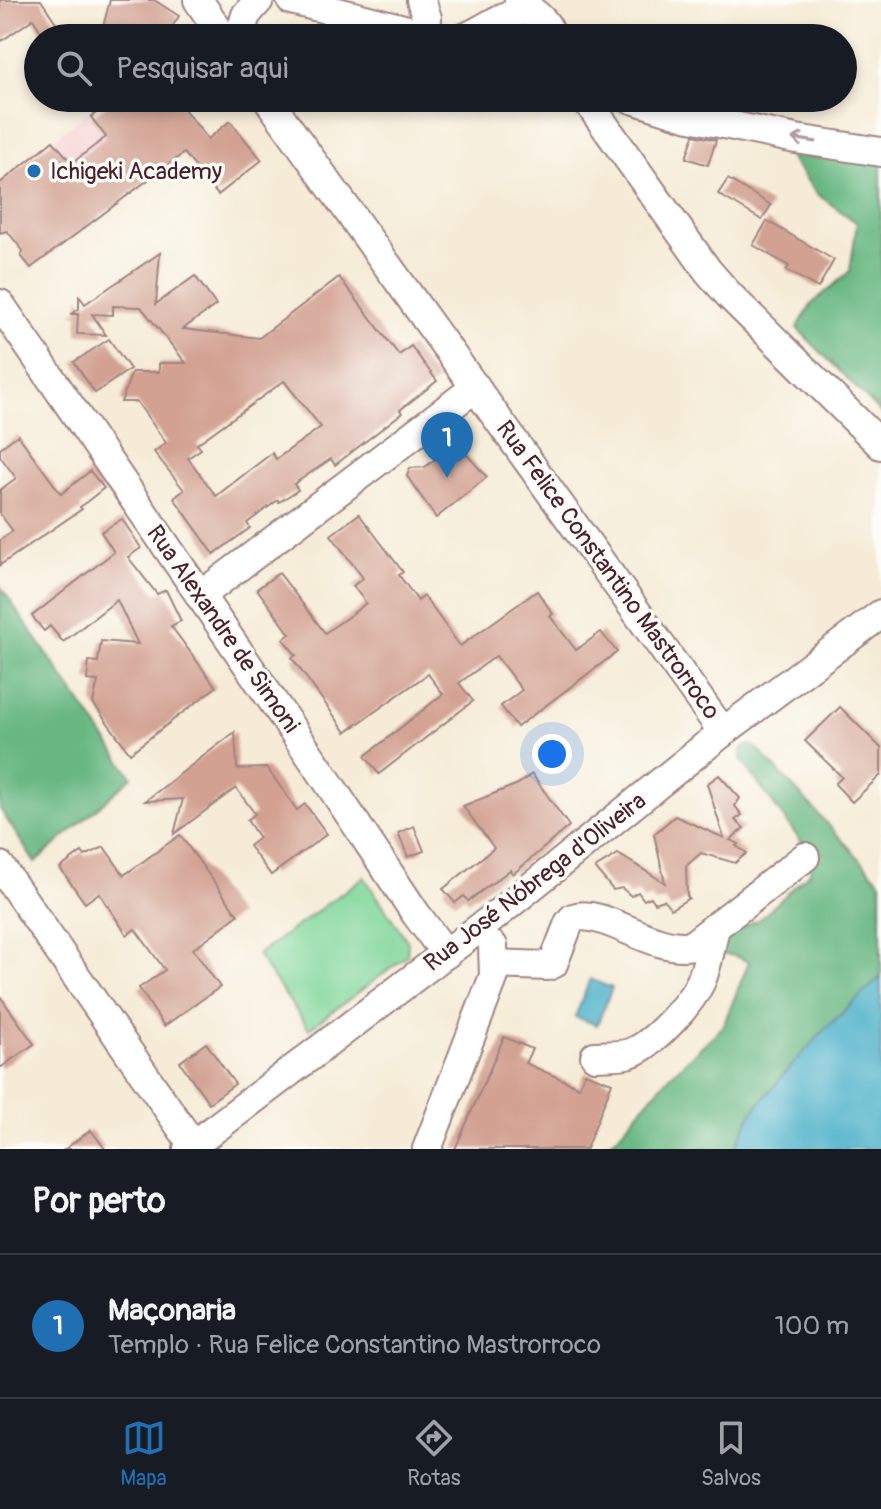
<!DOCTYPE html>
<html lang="pt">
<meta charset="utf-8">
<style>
:root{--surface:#171b24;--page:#242831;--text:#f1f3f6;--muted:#9ea1a6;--line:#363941;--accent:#1f6fb2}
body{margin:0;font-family:Pangolin,sans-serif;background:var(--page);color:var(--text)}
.you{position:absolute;left:552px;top:754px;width:28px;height:28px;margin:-20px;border:6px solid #fff;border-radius:50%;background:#1a73e8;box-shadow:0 0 0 12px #1a73e833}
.badge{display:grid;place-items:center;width:52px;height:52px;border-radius:50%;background:var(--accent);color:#fff;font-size:26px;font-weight:700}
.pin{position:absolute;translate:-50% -66px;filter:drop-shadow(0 2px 4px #0008)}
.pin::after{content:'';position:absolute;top:42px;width:28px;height:24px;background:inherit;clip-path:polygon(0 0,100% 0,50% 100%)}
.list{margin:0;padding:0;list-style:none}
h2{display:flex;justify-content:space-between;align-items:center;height:104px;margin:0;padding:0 32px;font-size:34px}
h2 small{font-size:26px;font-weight:400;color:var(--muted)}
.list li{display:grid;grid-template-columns:52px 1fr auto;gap:24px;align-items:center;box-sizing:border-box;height:144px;padding:0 32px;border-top:2px solid var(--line)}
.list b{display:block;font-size:30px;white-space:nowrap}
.list p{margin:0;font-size:26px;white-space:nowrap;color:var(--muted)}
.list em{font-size:26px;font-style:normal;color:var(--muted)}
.icon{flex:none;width:44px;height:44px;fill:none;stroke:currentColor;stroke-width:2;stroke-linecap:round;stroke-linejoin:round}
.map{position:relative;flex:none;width:881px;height:1149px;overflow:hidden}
.search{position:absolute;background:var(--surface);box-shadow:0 4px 12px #0003;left:24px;right:24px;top:24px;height:88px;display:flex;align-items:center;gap:20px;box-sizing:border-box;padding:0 28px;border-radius:44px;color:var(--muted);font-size:30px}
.sheet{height:248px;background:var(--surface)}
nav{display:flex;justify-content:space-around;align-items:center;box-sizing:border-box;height:112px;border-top:2px solid var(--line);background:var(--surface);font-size:22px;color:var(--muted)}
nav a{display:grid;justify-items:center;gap:4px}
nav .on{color:var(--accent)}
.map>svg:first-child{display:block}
.built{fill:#f7cfd2}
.green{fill:#7fd69a;stroke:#647a62;stroke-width:2}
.forest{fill:#67b782;stroke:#586b56;stroke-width:2}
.water{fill:#4ab0c9;stroke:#4a687a;stroke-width:2}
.building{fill:#d2a192;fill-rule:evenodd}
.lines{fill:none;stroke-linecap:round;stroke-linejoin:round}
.minor-casing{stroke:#a08580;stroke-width:32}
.minor{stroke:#fff;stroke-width:28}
.oneway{stroke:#ae9aa0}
.poi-dot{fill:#1f6fb2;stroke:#fdfcf7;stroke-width:3}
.labels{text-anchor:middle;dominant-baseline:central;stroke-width:7;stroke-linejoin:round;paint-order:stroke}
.poi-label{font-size:24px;fill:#4a1f2b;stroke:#fdfcf7;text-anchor:start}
.street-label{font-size:24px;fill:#4a1f2b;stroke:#fdfcf7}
</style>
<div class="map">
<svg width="881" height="1149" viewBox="0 0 881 1149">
<rect width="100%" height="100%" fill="#fdfcf7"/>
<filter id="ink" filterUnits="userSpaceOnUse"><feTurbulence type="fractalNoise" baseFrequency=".0125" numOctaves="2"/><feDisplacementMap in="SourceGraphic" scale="16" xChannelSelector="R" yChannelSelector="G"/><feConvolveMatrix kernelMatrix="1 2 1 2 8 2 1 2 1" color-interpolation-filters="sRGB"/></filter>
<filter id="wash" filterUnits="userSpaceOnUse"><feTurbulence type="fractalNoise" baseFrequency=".006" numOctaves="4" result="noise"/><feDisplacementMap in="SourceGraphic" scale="32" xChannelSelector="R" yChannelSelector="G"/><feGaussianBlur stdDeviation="1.8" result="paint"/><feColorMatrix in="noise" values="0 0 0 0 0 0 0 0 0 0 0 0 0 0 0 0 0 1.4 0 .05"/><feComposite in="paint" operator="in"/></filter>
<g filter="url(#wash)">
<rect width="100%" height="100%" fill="#f5ebd6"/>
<polygon class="built" points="87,112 107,137 0,216 0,182"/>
<polygon class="green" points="364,877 408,942 407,956 309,1029 257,955"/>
<g class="forest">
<polygon points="783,148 881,157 881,413 797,328 812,304 850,271 857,223 817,194"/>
<polygon points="0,586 132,777 35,863 0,809"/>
<polygon points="748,745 755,746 881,882 881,977 827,1027 786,1072 751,1114 735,1149 597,1149 616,1138 665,1081 723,1026 749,962 735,956 721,954 718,938 760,919 810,872 812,862 807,850 741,760 741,748"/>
</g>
<g class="water">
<polygon points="881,977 881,1149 735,1149 751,1114 786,1072 827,1027"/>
<polygon points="590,979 612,988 597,1025 575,1017"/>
</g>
<g id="blocks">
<g class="building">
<polygon points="0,0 41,0 60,29 45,38 33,19 0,42"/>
<polygon points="110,0 154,0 179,16 165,38 135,38 103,27"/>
<polygon points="116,98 175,98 208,139 230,121 262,160 218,195 184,153 31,268 21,256 23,251 7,231 0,233 0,183 53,141 72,163 106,137 91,117"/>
<polygon points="694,135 716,140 708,165 686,158"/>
<polygon points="728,179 771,205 762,220 718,194"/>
<polygon points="767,221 834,260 818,288 786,270 789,266 753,245"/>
<path d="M 160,253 L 156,304 L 195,276 L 216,305 L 183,329 L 259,338 L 339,277 L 399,355 L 411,346 L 437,381 L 400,410 L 402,413 L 335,465 L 331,459 L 294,484 L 298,490 L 279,502 L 278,500 L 247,523 L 250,528 L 214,554 L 174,498 L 184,490 L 154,452 L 166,443 L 137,402 L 121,402 L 132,372 L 159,372 L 159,363 L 186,363 L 141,307 L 113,306 L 113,315 L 92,314 L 106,335 L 77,334 L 78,314 L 71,314 L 79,309 L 79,296 L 85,304 ZM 284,381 L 321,427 L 276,459 L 272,453 L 216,496 L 188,458 L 201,449 L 197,444 Z"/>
<polygon points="109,339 130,369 95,393 74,362"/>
<polygon points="448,434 487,477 436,518 407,476 410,468 425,467 443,453"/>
<polygon points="18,435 61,494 90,471 104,488 80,507 82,509 0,565 0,540 13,531 0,514 0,490 16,478 0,456 0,448"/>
<polygon points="359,514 403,572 399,575 418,601 424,596 460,646 537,591 553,614 550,616 576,650 601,632 617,652 517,727 501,706 522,690 496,656 459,683 473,701 379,774 365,756 443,694 428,674 346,732 292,658 296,655 283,639 290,634 257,589 279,573 325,633 352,614 366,603 353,586 363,578 331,535"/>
<polygon points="122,519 141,548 128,557 157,594 166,590 181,621 171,626 216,687 130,753 93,703 98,681 87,680 89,661 98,662 101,641 138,644 117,600 63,642 50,626 44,631 32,616 114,552 101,532"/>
<polygon points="840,707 881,748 881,775 852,802 835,784 842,777 805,741"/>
<polygon points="235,732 237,769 267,768 297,810 305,804 327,834 271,875 249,846 259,838 247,820 255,814 236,788 174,834 183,799 145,801"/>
<polygon points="532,774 569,826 513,874 510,870 468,901 464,896 455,903 443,889 494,848 463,806 518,784"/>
<polygon points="719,775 740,798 735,806 742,815 735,820 744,828 730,840 739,844 736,846 747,853 735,863 701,853 686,866 687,896 689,898 671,909 664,900 655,903 651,897 644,900 638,892 631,896 622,888 613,890 595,868 618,854 665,883 654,834 675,816 724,838 707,784"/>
<polygon points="414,826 424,851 408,857 398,833"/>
<polygon points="180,835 238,915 193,949 220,987 164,1026 139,988 165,970 135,929 127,935 99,893 85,903 60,868 82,852 85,856 104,847 124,875"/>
<polygon points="0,996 34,1044 0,1068"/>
<polygon points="504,1037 532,1049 525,1063 579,1087 585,1073 612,1083 586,1149 455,1149"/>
<polygon points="206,1043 235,1084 209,1103 180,1062"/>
<polygon points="91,1130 105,1149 65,1149"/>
</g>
</g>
</g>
<g filter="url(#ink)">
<use href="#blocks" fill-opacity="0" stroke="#a08580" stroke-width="2"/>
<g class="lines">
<g class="minor-casing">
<g id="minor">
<polyline points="198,0 224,38"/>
<polyline points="291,0 439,38"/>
<polyline points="421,0 427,18 426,34"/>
<path d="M 519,1 C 533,13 547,19 552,38"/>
<polyline points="239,38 246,15 259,0"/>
<path d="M 464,38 C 487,29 506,10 531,11"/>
<polyline points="267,98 723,732"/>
<polyline points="585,98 708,271 729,295 881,445"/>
<polyline points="629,98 686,116 796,139 881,152"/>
<polyline points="0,304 320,770 416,914 446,954"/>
<polyline points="200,596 476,387"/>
<polyline points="0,866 193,1145"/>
<path d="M 495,964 L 548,966 L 553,964 L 569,923 L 573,918 C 603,907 653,953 692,945 L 805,857"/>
<path d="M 595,1056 C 605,1055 617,1056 626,1054 C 651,1049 691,1003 701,981 C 708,964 711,945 715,927"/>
<polyline points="188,1149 490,920 723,732 881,614"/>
<polyline points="427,1149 494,976 493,946"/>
</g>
</g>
<use href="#minor" class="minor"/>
</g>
<defs><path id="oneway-shaft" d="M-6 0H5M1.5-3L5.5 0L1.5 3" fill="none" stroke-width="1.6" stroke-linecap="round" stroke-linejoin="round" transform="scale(2)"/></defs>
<use class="oneway" href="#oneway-shaft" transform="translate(804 140) rotate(-171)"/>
</g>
<circle class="poi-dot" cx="34" cy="171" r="8"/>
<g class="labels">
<g class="poi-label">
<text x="50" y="171">Ichigeki Academy</text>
</g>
<g class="street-label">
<text transform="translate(608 570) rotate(54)">Rua Felice Constantino Mastrorroco</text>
<text transform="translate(223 629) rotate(55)">Rua Alexandre de Simoni</text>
<text transform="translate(535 882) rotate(-38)">Rua José Nóbrega d'Oliveira</text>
</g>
</g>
</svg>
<div class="you"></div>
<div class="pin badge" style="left:447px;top:478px">1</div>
<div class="search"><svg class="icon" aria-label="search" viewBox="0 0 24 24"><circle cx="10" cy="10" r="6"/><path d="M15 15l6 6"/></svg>Pesquisar aqui</div>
</div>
<section class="sheet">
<h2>Por perto<small></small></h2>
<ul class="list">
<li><span class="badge">1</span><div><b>Maçonaria</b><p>Templo · Rua Felice Constantino Mastrorroco</p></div><em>100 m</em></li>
</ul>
</section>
<nav>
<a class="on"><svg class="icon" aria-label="map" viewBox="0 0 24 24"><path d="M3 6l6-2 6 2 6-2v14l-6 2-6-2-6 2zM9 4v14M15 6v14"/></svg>Mapa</a>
<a><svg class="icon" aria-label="directions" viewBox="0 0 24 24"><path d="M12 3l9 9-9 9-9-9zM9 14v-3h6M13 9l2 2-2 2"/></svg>Rotas</a>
<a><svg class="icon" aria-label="saved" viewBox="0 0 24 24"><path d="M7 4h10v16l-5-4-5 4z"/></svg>Salvos</a>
</nav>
